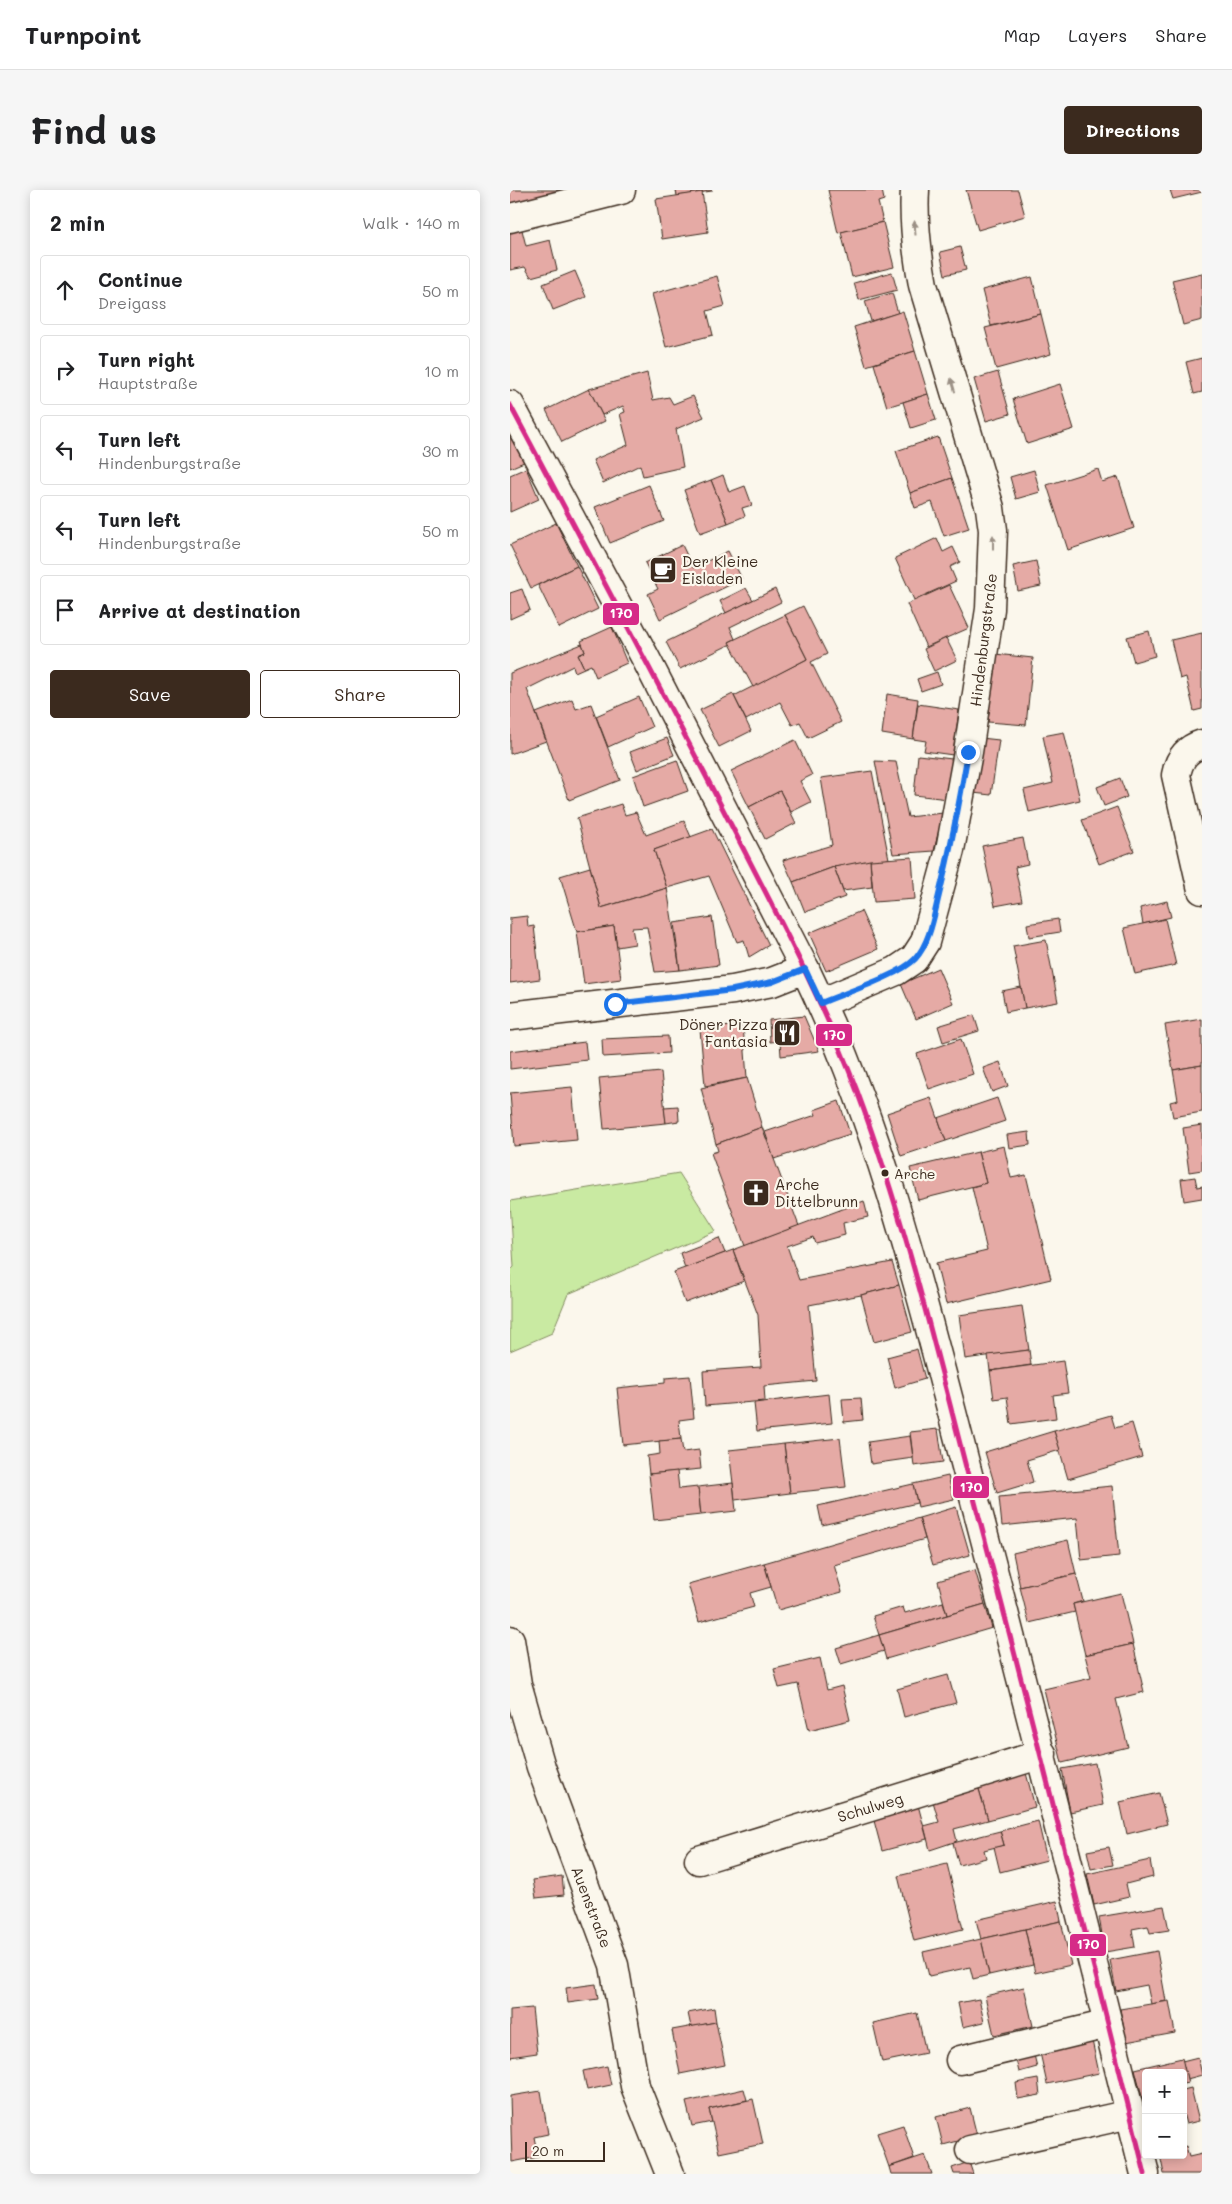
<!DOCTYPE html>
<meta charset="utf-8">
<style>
:root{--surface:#fff;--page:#f6f6f6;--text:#202124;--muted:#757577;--line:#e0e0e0;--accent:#3b2a1e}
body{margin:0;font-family:Mali,sans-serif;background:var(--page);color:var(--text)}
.controls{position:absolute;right:15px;bottom:15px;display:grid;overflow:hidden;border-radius:5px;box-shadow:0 2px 12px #0003}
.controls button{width:45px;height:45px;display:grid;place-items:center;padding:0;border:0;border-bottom:1px solid var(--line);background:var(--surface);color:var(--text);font:25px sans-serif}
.scale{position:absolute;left:15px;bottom:12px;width:80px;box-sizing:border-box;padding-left:5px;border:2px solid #3b2a1e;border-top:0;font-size:14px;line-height:18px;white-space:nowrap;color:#3b2a1e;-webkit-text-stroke:4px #fbf7ec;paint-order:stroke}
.stop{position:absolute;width:15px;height:15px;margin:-11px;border:4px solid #1a73e8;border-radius:50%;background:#fff}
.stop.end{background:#1a73e8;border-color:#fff;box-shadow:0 1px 5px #0008}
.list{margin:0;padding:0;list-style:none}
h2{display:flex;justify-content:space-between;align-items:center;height:65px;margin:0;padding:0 20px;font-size:21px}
h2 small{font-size:16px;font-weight:400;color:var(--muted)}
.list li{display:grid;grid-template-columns:32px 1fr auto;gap:15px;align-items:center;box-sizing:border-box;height:70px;margin:0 10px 10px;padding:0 10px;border:1px solid var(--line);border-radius:5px}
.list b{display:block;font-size:19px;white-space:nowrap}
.list p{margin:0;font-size:16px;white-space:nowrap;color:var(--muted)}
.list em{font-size:16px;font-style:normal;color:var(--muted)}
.actions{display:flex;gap:10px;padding:15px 20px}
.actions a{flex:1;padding:11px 0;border:1px solid var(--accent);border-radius:5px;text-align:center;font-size:18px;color:var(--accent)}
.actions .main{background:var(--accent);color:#fff}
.icon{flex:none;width:28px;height:28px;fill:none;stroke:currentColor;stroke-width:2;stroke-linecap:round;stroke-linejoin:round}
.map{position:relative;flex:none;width:692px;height:1984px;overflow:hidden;border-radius:5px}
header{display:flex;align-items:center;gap:30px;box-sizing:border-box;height:70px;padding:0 25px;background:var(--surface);border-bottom:1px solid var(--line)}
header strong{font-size:24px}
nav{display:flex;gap:28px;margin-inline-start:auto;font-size:18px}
.intro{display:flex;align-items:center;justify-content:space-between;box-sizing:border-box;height:120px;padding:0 30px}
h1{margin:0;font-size:35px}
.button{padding:12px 22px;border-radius:5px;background:var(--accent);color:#fff;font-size:18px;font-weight:700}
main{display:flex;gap:30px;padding:0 30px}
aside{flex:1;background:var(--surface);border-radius:5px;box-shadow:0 2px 12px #0003}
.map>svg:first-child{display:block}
.green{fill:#c9eaa2;stroke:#828a60}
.building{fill:#e5aaa5;stroke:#3b2a1e}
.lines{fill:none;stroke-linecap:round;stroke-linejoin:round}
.minor-casing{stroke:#3b2a1e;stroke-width:31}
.minor{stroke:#fbf7ec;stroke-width:28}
.bus-1-casing{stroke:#fbf7ec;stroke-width:9}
.bus-1{stroke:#d62b88;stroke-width:5}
.oneway{fill:#9b9085}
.route{stroke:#1a73e8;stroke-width:6}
.bus-dot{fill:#3b2a1e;stroke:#fbf7ec;stroke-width:2}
.labels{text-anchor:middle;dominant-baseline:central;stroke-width:4.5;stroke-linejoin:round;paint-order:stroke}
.bus-label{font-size:14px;fill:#3b2a1e;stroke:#fbf7ec;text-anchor:start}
.poi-label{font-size:15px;fill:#3b2a1e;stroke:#fbf7ec;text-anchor:start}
.street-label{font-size:15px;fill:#3b2a1e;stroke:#fbf7ec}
.line-badge{stroke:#fbf7ec;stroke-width:2}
.badge-label{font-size:14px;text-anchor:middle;font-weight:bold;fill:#fff}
</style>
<header>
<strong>Turnpoint</strong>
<nav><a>Map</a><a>Layers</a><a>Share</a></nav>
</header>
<div class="intro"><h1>Find us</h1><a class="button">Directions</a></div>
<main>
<aside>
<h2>2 min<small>Walk · 140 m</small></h2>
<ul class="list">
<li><svg class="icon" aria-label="ahead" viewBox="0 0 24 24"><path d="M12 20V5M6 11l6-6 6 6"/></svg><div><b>Continue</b><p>Dreigass</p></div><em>50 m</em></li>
<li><svg class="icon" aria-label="right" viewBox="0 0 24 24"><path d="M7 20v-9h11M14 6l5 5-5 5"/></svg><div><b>Turn right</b><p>Hauptstraße</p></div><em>10 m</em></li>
<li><svg class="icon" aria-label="left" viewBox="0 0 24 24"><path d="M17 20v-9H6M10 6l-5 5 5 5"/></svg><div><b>Turn left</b><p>Hindenburgstraße</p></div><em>30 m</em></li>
<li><svg class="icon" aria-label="left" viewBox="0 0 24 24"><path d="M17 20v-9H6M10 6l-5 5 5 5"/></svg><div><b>Turn left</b><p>Hindenburgstraße</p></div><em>50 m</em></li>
<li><svg class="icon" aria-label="arrive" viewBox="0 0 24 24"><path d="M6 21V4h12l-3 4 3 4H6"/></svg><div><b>Arrive at destination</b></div></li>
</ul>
<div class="actions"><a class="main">Save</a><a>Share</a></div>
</aside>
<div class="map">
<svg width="692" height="1984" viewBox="0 0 692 1984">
<rect width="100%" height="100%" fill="#fbf7ec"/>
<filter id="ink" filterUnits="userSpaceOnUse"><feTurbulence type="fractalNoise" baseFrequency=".02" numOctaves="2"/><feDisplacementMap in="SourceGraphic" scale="10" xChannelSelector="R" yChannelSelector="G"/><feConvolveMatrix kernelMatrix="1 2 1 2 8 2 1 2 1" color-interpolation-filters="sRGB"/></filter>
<g filter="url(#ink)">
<polygon class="green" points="169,983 206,1041 58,1104 42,1143 0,1161 0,1081 4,1077 0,1011"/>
<g class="building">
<polygon points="0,0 57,0 0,14"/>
<polygon points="166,0 202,0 202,1 167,6"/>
<polygon points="318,0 372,0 374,10 368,12 373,32 328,43"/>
<polygon points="456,0 508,0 515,26 468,40"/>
<polygon points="660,0 692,0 692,2 663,9"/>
<polygon points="192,2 198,42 152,49 146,9"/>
<polygon points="10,32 16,56 40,50 47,80 21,87 15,77 0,80 0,35"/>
<polygon points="373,32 384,77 342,87 331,42"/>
<polygon points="450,57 456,80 435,85 430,62"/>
<polygon points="65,81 76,107 43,120 33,94"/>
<polygon points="382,82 387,100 349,110 344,93"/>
<polygon points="692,83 692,130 673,135 662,90"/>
<polygon points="207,86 215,116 197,121 203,145 156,157 142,104"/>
<polygon points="522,87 531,124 481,136 472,100"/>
<polygon points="382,103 388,123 361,131 355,111"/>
<polygon points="393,121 405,161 356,176 344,137"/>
<polygon points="531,124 541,164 486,179 475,138"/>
<polygon points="405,161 418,204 377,217 364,174"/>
<polygon points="692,168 692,202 684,204 676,172"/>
<polygon points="488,182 500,224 476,231 464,189"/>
<polygon points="137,183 143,210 159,207 163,214 183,206 194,227 166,239 173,277 133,286 130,275 93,293 83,270 118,255 110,224 115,222 113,216 92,225 79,199"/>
<polygon points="550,194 564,239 517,254 503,209"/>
<polygon points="79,199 95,231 52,252 36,220"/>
<polygon points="418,204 426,230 401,238 393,212"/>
<polygon points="0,241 14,272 0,278"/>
<polygon points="428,247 442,288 400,303 386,261"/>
<polygon points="16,278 29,309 0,322 0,285"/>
<polygon points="588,279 592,292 608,287 624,338 558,360 537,295"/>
<polygon points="524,280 530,302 506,309 500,287"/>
<polygon points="213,285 219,302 235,296 242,315 232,318 235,326 218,333 201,290"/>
<polygon points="442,288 459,338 434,346 422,312 405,318 400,303"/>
<polygon points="201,290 218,333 190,343 174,300"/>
<polygon points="139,295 154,331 100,353 85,317"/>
<polygon points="46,333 67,376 21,398 0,355"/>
<polygon points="427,348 433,362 443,357 450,372 440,377 446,391 404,410 385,368"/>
<polygon points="172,355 183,378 218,361 232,389 150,429 138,404 148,399 135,373"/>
<polygon points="526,371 531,396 508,401 503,376"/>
<polygon points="67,376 88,419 49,438 28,395"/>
<polygon points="439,395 459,438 416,457 397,414"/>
<polygon points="236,398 243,410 216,423 210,411"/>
<polygon points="12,399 20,420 0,429 0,403"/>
<polygon points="265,399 271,412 220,437 225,449 219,452 221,454 170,479 156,452"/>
<polygon points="293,416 317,464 301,472 331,532 298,548 290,532 282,535 270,512 236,530 224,506 297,469 275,425"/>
<polygon points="275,425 297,469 243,497 219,452"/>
<polygon points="102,437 117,473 86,487 81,475 74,478 68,465 75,462 71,451"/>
<polygon points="639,441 645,466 624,472 617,447"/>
<polygon points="692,443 692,519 684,521 676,487 670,489 661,450"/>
<polygon points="436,448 447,470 424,481 414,459"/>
<polygon points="72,454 75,462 68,465 74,478 65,482 63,476 17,499 36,551 0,564 0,483"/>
<polygon points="485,464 523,468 516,535 478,532"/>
<polygon points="427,482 431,494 411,501 407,489"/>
<polygon points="223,504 241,541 209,557 190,520"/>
<polygon points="377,504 408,509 403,549 372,544"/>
<polygon points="129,507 142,537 98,557 86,526"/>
<polygon points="62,509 66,519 81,514 110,590 59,610 26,523"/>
<polygon points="408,514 449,520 443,565 414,561 416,551 403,549"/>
<polygon points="554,542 570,610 519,622 514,600 543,593 533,546"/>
<polygon points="157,548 164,565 127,580 120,562"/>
<polygon points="471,548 489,550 481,605 463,603"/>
<polygon points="285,550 302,585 290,591 301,612 281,622 270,601 239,617 221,581"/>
<polygon points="408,565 442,569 438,609 404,605"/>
<polygon points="167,570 178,601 133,617 123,586"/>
<polygon points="365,571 386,572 398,627 433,623 424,661 383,664"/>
<polygon points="362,581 379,669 324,677 283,692 273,670 322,655 311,588"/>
<polygon points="610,588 617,607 594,616 587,597"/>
<polygon points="270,601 286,633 255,649 239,617"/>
<polygon points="111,614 115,625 126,622 136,645 174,631 181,647 144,660 157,698 91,718 67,628"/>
<polygon points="607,617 624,661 589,674 572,630"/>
<polygon points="202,639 259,755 239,767 234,750 227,752 199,686 157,698 144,660"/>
<polygon points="513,648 518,674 505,677 512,711 485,716 472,656"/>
<polygon points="402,667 405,709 364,712 360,670"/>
<polygon points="360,670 362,697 333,701 324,677"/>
<polygon points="80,677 91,718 157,698 170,780 145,782 137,737 122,738 125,754 107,757 104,736 67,742 50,686"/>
<polygon points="324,677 335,707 295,722 283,692"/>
<polygon points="657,711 661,727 633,734 630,718"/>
<polygon points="351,721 368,759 316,781 299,743"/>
<polygon points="17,726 18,737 24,736 30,789 0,793 0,728"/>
<polygon points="202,727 209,775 170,780 164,733"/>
<polygon points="548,729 550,742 519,747 517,734"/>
<polygon points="655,729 666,775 625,784 614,738"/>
<polygon points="104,736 111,789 74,794 67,742"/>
<polygon points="536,750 548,812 515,818 503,756"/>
<polygon points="428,778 443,813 406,829 391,794"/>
<polygon points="511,797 515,818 496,822 492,801"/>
<polygon points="464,825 469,841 433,852 428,836"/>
<polygon points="294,826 309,861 271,866 270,851 260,852 259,830"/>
<polygon points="692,829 692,875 663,880 655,835"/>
<polygon points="233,835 237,888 195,896 190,839"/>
<polygon points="158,846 159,863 93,867 92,849"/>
<polygon points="451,849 463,884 419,899 407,864"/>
<polygon points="75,852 77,870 0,879 0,861"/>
<polygon points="490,872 498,896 482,902 473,878"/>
<polygon points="692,875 692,922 663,927 660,912 668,910 663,880"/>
<polygon points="151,882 156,933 94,939 89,888"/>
<polygon points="237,888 252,937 206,954 191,898"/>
<polygon points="62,897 67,950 4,956 0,903"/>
<polygon points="421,908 436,951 391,966 377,923"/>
<polygon points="487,908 495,931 436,951 428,928"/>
<polygon points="329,911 340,944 264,969 255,942 306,925 304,920"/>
<polygon points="168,916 169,931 156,933 154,917"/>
<polygon points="692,935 692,980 679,982 673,938"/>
<polygon points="252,937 289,1036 235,1056 201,963 208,961 206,954"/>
<polygon points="519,942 520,955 499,958 497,945"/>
<polygon points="494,956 501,988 516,985 541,1089 436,1114 426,1073 477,1061 462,997 476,993 468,962"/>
<polygon points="468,962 476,993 408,1010 400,978"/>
<polygon points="685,987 687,997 692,996 692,1008 674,1011 671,989"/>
<polygon points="354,1011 358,1027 333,1033 335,1045 305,1053 303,1047 277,1056 289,1090 382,1072 389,1095 351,1105 299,1115 306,1191 254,1196 255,1211 195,1216 193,1181 251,1177 248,1125 223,1060"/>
<polygon points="209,1048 215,1063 175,1078 170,1063"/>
<polygon points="223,1060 234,1091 175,1113 164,1082"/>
<polygon points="389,1095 402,1142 364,1152 351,1105"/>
<polygon points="512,1116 519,1160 455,1169 449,1125"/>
<polygon points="407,1159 415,1189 385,1198 377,1167"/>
<polygon points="519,1160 521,1175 480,1181 478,1165"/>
<polygon points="553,1171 558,1203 543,1205 546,1228 501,1234 497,1207 484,1209 480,1181"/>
<polygon points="180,1186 184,1228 169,1230 171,1249 113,1255 107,1198 155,1193 155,1188"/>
<polygon points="319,1204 322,1233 247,1241 244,1213"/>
<polygon points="351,1208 353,1230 334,1232 332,1209"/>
<polygon points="601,1225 605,1238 622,1233 632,1267 558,1289 544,1241"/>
<polygon points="428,1239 433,1272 404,1276 400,1242"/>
<polygon points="544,1241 550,1260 517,1270 523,1292 487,1303 475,1262"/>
<polygon points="400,1246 403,1268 361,1274 358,1252"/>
<polygon points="330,1248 336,1297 280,1303 274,1254"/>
<polygon points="171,1249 173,1262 189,1260 191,1279 139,1284 137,1266 150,1264 149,1251"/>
<polygon points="274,1254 280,1303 225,1310 219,1260"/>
<polygon points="167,1281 169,1299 188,1297 191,1325 144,1330 139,1284"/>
<polygon points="438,1286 444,1309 408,1317 403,1294"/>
<polygon points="223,1293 226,1321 191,1325 188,1297"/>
<polygon points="403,1294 407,1313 312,1335 308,1316"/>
<polygon points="602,1296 609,1366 571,1370 567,1328 492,1336 489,1307"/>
<polygon points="446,1317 460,1365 423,1375 409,1328"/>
<polygon points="409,1328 415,1349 324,1375 332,1402 268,1420 254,1373"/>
<polygon points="558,1350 566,1384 510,1397 503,1363"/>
<polygon points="254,1373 261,1397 240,1403 244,1417 189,1432 178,1394"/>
<polygon points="465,1380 475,1414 437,1425 428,1391"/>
<polygon points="566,1384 573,1411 563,1414 565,1422 519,1433 510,1397"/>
<polygon points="611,1403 623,1454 575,1465 563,1414"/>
<polygon points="433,1412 437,1425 369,1445 363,1426 393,1417 395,1423"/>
<polygon points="475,1414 482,1438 376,1469 369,1445"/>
<polygon points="369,1445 374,1461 331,1474 326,1458"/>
<polygon points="623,1454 634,1502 606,1509 618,1557 552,1573 534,1499 581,1488 575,1465"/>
<polygon points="310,1468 317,1500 332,1496 340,1530 299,1540 288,1494 269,1498 264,1479"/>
<polygon points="438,1485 446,1513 394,1527 387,1499"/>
<polygon points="585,1573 593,1615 560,1622 552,1579"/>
<polygon points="516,1583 525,1617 478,1630 468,1596"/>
<polygon points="468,1596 478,1630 444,1639 447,1651 420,1660 414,1636 429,1632 422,1608"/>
<polygon points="649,1603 657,1634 617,1644 610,1612"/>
<polygon points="408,1615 417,1649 372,1661 363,1627"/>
<polygon points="528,1631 537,1670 490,1682 484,1657 494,1655 490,1641"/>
<polygon points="490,1641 494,1655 474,1660 476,1668 449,1675 443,1653"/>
<polygon points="599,1657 603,1675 581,1679 577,1661"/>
<polygon points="640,1670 643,1687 616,1694 619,1707 584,1715 577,1684"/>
<polygon points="437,1674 453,1739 404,1751 388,1686"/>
<polygon points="52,1686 54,1705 26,1708 23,1690"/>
<polygon points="547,1711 551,1731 471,1749 466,1730"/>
<polygon points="654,1716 659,1740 640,1743 638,1736 622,1739 625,1757 595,1762 589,1727"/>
<polygon points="551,1731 561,1775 525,1783 515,1739"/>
<polygon points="515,1739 523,1775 479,1785 471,1749"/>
<polygon points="471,1749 479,1785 463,1789 460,1777 419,1786 413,1762"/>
<polygon points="647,1761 656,1811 641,1814 637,1795 606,1801 600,1770"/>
<polygon points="86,1794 88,1809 58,1813 56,1798"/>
<polygon points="514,1797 523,1836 484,1845 475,1806"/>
<polygon points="469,1809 474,1832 453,1837 448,1813"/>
<polygon points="659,1811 665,1843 616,1852 610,1819"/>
<polygon points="22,1818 27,1863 0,1867 0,1820"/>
<polygon points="204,1818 206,1832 181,1837 178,1823"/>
<polygon points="407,1823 416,1863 372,1872 363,1833"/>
<polygon points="206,1832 215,1875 170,1884 162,1840"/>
<polygon points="581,1846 589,1883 537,1894 529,1858"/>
<polygon points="523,1861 527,1877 509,1882 505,1866"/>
<polygon points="688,1867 692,1885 677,1889 672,1871"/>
<polygon points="672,1868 678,1893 673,1894 673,1883 636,1883 635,1918 625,1879"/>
<polygon points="97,1876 101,1895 77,1900 73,1881"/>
<polygon points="528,1889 530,1905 508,1909 506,1893"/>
<polygon points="681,1898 689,1931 676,1934 673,1923 673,1900"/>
<polygon points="234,1899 237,1910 199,1919 202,1932 182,1936 176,1912"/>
<polygon points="31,1901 38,1944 24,1947 28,1967 2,1972 0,1906"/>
<polygon points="243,1909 253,1954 209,1963 199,1919"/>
<polygon points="460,1918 467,1946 433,1955 426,1927"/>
<polygon points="393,1935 404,1968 379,1977 367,1943"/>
<polygon points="676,1956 679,1967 692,1964 692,1984 654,1984 650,1965 673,1965 673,1957"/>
<polygon points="415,1965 422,1984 381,1984 379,1977"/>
<polygon points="459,1972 463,1984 444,1984 442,1978"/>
</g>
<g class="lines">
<g class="minor-casing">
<g id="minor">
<polyline points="0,28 111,0"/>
<path d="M 0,215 L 136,469 L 295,779 C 373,940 414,1116 459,1288 C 520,1519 578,1752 635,1984"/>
<path d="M 692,554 C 676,559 669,569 666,585 L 692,700"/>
<path d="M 311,813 L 386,781 L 404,769 L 415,752 L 440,660 L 458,562 L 480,419 L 483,340 L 480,318 L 413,95 C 407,63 403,32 405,0"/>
<polyline points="0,826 223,800 262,792 295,779"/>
<polyline points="0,1450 7,1494 31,1577 104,1775 125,1896 160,1984"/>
<polyline points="189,1670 532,1564"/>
<polyline points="450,1870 598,1834"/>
<polyline points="460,1960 620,1924"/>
</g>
</g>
<use href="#minor" class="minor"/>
<g class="bus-1-casing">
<path id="bus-1" d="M 0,215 C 73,352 146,489 217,627 C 263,717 311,806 347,901 C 397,1035 429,1174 465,1312 C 524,1535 580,1760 635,1984"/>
</g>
<use href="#bus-1" class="bus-1"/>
</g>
<defs><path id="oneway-solid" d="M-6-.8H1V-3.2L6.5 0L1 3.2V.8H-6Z" transform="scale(1.25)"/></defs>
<g class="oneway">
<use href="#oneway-solid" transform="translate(405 38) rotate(-94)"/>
<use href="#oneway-solid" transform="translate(443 195) rotate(-107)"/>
<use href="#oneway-solid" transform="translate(483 352) rotate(-90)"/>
</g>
</g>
<g class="lines" filter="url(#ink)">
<path class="route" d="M 105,814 L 223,800 L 262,792 L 295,779 L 311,813 C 334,803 389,786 405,769 C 420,753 424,725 429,705 C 441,657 450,610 458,562"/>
</g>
<defs>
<g id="cafe-square" transform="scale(1.4375)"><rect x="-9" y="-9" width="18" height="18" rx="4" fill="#3b2a1e" stroke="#fbf7ec"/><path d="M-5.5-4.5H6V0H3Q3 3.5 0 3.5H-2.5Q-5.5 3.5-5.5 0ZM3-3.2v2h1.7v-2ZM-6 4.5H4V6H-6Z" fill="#fff"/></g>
<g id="restaurant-square" transform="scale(1.4375)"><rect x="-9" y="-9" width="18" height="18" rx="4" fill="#3b2a1e" stroke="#fbf7ec"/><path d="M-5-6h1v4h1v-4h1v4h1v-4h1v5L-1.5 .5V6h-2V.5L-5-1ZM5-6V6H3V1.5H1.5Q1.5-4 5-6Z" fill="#fff"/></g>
<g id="church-square" transform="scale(1.4375)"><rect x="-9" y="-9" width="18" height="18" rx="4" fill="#3b2a1e" stroke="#fbf7ec"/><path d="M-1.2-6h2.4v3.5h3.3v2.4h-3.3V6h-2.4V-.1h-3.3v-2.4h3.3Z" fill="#fff"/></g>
</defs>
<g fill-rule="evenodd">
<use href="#cafe-square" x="153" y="380"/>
<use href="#restaurant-square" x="277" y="843"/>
<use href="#church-square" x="246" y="1003"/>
</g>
<circle class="bus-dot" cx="375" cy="983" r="4.5"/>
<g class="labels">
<g class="bus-label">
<text x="384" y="983">Arche</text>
</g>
<g class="poi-label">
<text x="172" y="371">Der Kleine<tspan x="172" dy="17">Eisladen</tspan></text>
<text x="258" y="834" text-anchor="end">Döner Pizza<tspan x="258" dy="17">Fantasia</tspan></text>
<text x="265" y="994">Arche<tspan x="265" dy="17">Dittelbrunn</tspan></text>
</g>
<g class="street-label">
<text transform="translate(473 450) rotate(-83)">Hindenburgstraße</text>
<text transform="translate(360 1617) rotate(-17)">Schulweg</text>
<text transform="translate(82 1717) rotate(69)">Auenstraße</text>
</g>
</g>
<g class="line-badge">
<rect x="92" y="412" width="38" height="24" rx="5" fill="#d62b88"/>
<rect x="305" y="833" width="38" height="24" rx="5" fill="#d62b88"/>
<rect x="442" y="1285" width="38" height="24" rx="5" fill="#d62b88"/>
<rect x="559" y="1743" width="38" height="24" rx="5" fill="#d62b88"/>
</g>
<g class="badge-label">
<text x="111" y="428">170</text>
<text x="324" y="850">170</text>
<text x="461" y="1302">170</text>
<text x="578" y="1759">170</text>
</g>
</svg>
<div class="controls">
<button>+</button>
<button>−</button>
</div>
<div class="scale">20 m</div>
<div class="stop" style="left:105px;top:814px"></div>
<div class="stop end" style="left:458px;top:562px"></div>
</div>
</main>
